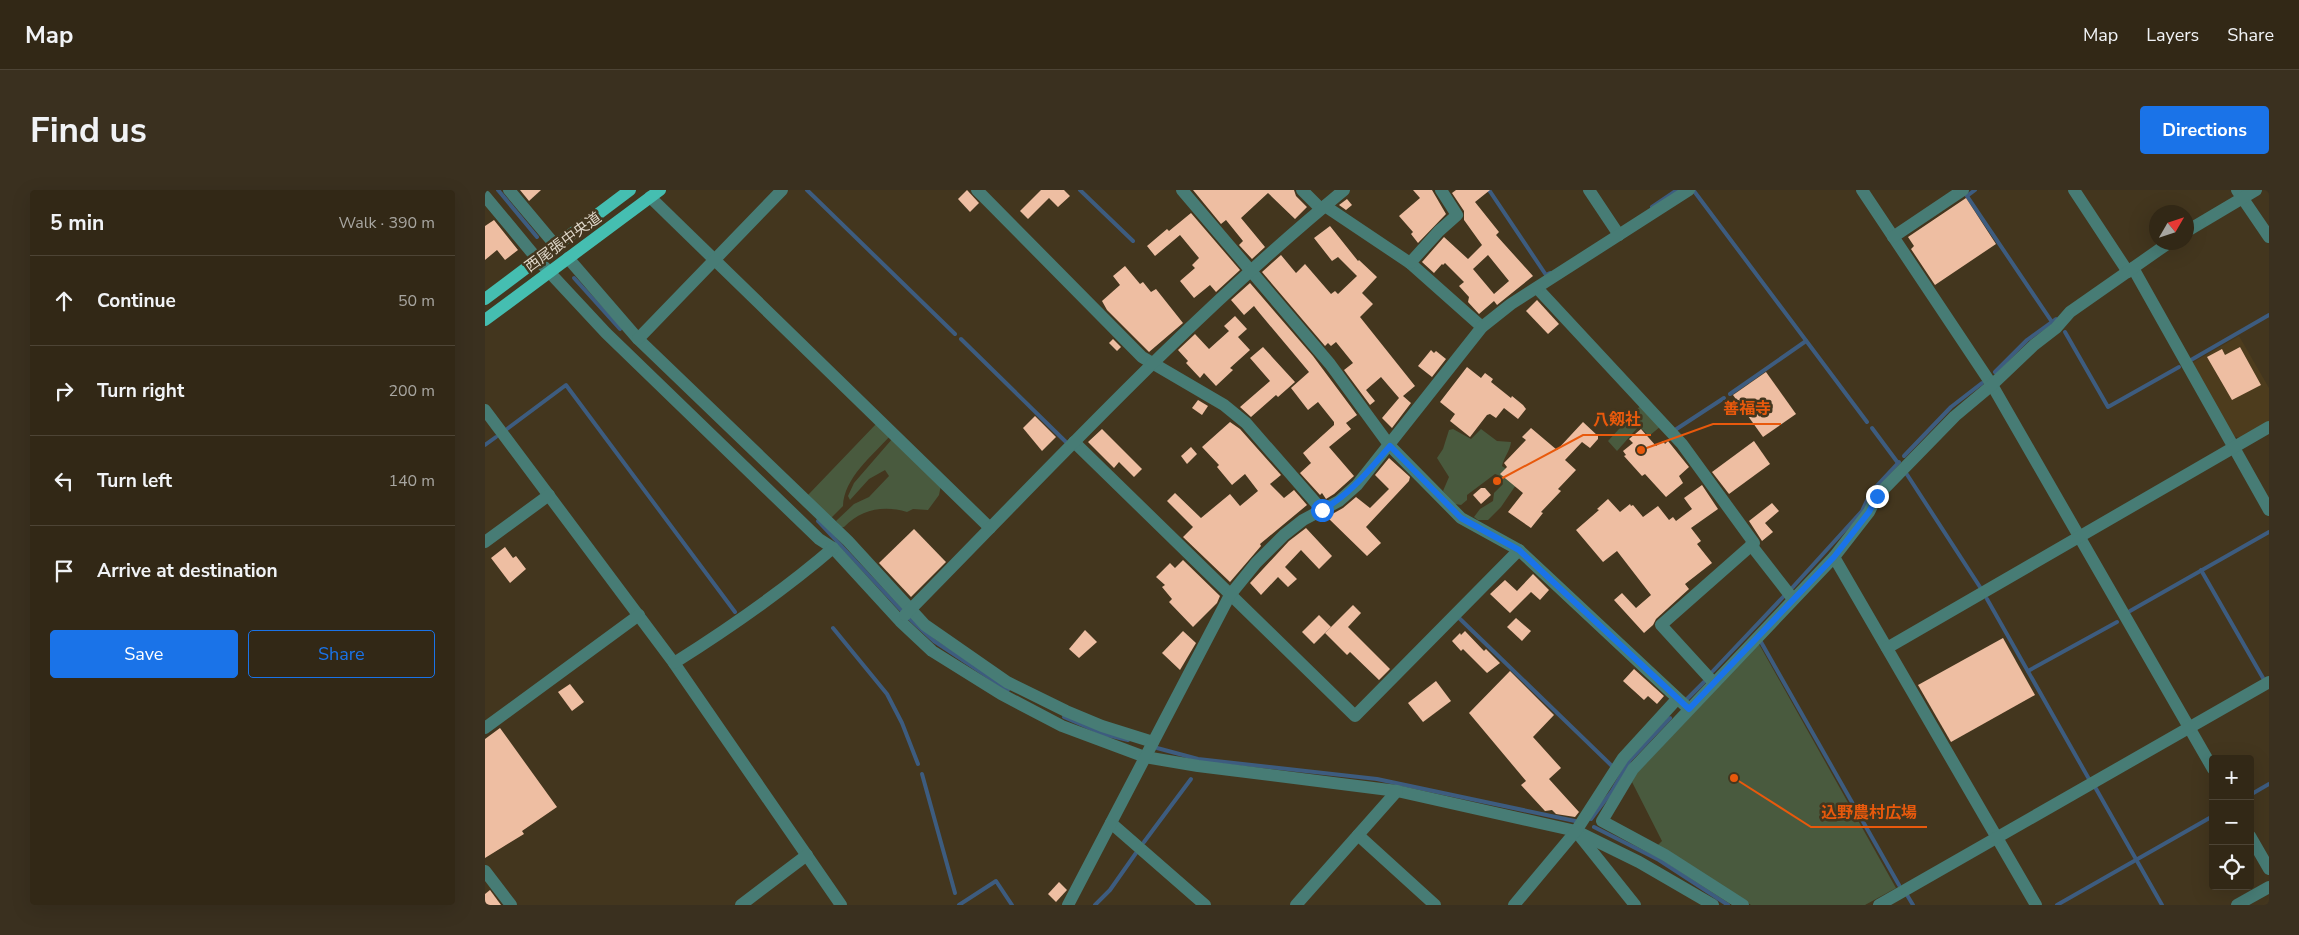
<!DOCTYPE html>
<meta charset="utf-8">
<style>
:root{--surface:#322816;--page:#3a301f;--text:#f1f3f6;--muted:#a8a6a1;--line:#4d4435;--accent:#1a73e8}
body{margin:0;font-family:"Nunito Sans","Noto Sans JP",sans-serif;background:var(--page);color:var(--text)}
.controls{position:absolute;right:15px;bottom:15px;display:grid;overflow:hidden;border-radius:5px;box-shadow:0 5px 20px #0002}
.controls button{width:45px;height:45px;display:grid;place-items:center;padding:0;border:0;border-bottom:1px solid var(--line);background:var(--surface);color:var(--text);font:25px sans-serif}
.compass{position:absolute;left:1664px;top:15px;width:45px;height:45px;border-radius:50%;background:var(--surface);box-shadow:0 5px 20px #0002;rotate:51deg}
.stop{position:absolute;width:15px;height:15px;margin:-11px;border:4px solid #1a73e8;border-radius:50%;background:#fff}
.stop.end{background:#1a73e8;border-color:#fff;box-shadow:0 1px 5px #0008}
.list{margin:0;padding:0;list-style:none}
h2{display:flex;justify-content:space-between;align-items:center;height:65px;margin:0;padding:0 20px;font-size:21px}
h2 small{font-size:16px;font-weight:400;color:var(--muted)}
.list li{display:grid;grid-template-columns:32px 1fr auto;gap:15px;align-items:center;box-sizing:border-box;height:90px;padding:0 20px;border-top:1px solid var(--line)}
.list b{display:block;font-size:19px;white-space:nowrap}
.list em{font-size:16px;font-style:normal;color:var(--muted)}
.actions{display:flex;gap:10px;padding:15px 20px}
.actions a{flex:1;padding:11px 0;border:1px solid var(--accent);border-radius:5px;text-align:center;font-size:18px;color:var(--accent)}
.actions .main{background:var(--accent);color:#fff}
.icon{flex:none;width:28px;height:28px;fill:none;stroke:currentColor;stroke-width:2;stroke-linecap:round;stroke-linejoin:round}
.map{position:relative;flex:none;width:1784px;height:715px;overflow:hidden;border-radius:5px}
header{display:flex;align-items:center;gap:30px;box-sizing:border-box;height:70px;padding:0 25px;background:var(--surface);border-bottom:1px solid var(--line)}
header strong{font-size:24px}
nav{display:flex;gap:28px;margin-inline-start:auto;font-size:18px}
.intro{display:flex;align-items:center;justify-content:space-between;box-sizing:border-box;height:120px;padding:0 30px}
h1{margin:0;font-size:35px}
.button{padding:12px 22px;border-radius:5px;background:var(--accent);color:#fff;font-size:18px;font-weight:700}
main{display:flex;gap:30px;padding:0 30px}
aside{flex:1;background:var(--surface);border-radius:5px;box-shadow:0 5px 20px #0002}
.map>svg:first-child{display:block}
.built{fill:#4d3c1d}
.green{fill:#495a3e}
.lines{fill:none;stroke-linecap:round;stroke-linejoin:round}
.stream{stroke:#3d5c7f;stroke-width:4}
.building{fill:#eebea2;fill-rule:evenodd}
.minor{stroke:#477c75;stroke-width:12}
.major{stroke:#45beb1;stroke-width:12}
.route{stroke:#1a73e8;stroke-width:6}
.labels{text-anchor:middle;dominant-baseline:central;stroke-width:5;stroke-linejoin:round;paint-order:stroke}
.street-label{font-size:15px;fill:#ded6c8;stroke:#43361e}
.leader{fill:none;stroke:#e8590c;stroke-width:2}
.callout-dot{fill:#e8590c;stroke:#43361e;stroke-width:2}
.callout-label{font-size:16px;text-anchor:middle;font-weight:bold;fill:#e8590c;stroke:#43361e;stroke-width:5;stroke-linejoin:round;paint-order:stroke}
</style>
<header>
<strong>Map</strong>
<nav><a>Map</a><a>Layers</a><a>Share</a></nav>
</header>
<div class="intro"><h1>Find us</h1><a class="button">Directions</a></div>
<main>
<aside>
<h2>5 min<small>Walk · 390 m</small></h2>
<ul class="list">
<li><svg class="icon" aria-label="ahead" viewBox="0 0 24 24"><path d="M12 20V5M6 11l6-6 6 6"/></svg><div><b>Continue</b></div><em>50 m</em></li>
<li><svg class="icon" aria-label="right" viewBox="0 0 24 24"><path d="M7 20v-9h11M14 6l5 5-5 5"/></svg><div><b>Turn right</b></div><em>200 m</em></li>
<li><svg class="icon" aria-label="left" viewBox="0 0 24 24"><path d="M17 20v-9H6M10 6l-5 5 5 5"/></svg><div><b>Turn left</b></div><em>140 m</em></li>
<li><svg class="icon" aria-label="arrive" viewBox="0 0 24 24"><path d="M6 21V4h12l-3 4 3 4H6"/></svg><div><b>Arrive at destination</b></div></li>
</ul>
<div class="actions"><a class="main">Save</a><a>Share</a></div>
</aside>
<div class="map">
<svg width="1784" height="715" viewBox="0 0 1784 715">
<rect width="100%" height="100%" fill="#43361e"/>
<polygon class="built" points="1754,146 1784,198 1784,232 1756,248 1747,246 1707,173"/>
<g class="green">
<polygon points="1156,215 1176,236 1164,246 1154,236 1132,261 1123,251"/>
<path d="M 392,233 L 405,246 C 387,266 359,288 358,316 L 346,328 L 323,305 Z"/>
<path d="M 968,239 L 986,249 L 996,239 L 1012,251 L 1026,252 C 1025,261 1019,267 1017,276 L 1035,289 L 1016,317 L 1003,330 L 993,330 L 989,327 L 995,319 L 1008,311 L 1009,303 L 1018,294 L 1013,285 L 1010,284 L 982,305 L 982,310 L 976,315 L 970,314 L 958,301 L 964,287 L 952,268 L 958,259 L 964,240 Z"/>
<path d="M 408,248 L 456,295 L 454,305 L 443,320 L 428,319 L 422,322 C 399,315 376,319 359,337 L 356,337 L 351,331 L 369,314 L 384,307 L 404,286 L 400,280 L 384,289 L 365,310 L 363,306 L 369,293 Z"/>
<polygon points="1274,454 1411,698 1380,715 1266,715 1173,655 1177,651 1147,592 1151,584"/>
</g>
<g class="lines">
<g class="stream">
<polyline points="13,0 52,47"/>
<polyline points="322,0 470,144"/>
<polyline points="595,0 648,51"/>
<polyline points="1004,0 1061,85 1065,83"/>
<polyline points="1490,0 1482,6 1567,132"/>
<polyline points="1209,1 1382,232"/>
<polyline points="1167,17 1192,0"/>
<polyline points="89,88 135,139"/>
<polyline points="1580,142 1623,217 1694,177"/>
<polyline points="476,149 582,253"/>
<polyline points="1706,170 1784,125"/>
<polyline points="1510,182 1542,150 1571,129"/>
<polyline points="1245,204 1321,151"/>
<polyline points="1387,238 1413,273"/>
<polyline points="22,239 81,195 250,422"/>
<polyline points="1190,240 1239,208"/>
<polyline points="0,255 11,247"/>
<polyline points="1419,266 1466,217 1497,193"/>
<polyline points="1421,283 1495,397"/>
<polyline points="333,331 417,421"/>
<polyline points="1716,380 1778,488"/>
<polyline points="1307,398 1377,321 1386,302 1414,272"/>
<polyline points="1502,409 1604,589"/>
<polyline points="1645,421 1784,342"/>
<polyline points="973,427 1127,576"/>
<polyline points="424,428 449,451 523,500"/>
<polyline points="348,438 402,504 417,533 433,574"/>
<polyline points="1276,452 1414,695"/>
<polyline points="1228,481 1299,406"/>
<polyline points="1543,481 1632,432"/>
<polyline points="1202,509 1219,492"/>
<polyline points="579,527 618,544 643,550"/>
<polyline points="672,558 713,569 892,589 1090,631"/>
<polyline points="437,584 470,703"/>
<polyline points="1610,597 1677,715"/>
<polyline points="1765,605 1784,594"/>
<polyline points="1106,629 1127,601 1145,570 1185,528"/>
<polyline points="1109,637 1174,670 1243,715"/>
<polyline points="659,652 706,589"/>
<polyline points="1422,705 1428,715"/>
<polyline points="474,715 511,691 527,715"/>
<polyline points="610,715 625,700 651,663"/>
<polyline points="1572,715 1728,626"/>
</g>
</g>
<g class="building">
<polygon points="35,0 56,0 44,11"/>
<polygon points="482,0 494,13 485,22 473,9"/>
<polygon points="556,0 579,0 585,6 573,17 564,8 543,29 535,21"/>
<polygon points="708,0 809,0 811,6 822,17 810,29 783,3 756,28 780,57 767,69 754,55 758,51 741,30 736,34"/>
<polygon points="928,0 947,0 961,24 933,53 926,44 928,42 914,26 935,8"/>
<path d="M 971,0 L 1005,0 L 990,12 L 1014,42 L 1011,45 L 1048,86 L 1012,115 L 1009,111 L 994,124 L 983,112 L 984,107 L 974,96 L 979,92 L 960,73 L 958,75 L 957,74 L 949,83 L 937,72 L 959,47 L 983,69 L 997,55 L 979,30 L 979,21 L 967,3 ZM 1003,65 L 1024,91 L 1009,104 L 988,79 Z"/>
<polygon points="1481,8 1511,54 1450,95 1426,59 1429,56 1423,47"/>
<polygon points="862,9 867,15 861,20 854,15"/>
<polygon points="706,23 755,80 731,102 725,95 709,108 695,91 710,78 707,75 714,68 695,45 670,66 662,56 682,39 684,41"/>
<polygon points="9,30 33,60 20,70 12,60 0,70 0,36"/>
<polygon points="845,36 873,71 874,70 892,87 877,103 888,114 875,127 930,196 918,206 926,213 907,238 897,228 914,208 896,187 881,200 890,211 885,215 859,180 868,173 851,152 846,156 843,153 840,156 777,82 796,65 811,83 820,74 846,104 850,101 853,104 872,86 853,67 847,71 829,48"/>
<polygon points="640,76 655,94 658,92 666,102 671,99 698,133 664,162 622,120 617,111 635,95 628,86"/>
<polygon points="765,93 828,166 872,225 861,233 866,239 844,257 869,286 849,304 841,309 837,303 835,305 815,283 826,273 818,263 849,235 849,232 833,212 823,220 806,198 824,182 772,120 769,116 759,125 746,110"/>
<polygon points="1052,110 1074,134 1063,144 1041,121"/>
<polygon points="750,126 762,139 753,147 765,160 745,178 748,180 731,196 719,183 715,188 701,173 703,171 693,160 710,144 724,159 744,141 739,136"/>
<polygon points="628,149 636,157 632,161 624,153"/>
<polygon points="778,157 810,192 793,207 791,205 766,227 755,217 785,191 765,168"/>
<polygon points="1755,157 1776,195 1747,210 1722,167 1737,159 1740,165"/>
<polygon points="946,160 949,163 951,161 961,169 947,187 933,176"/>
<polygon points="982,177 996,188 1000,183 1008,189 1006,192 1026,208 1027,206 1038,215 1041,219 1033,229 1019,218 1011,228 1005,224 1002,225 985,247 965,231 970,224 955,212"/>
<polygon points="1281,182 1311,224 1278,247 1248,205"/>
<polygon points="713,210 723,216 717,225 707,218"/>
<polygon points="550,226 571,247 557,261 538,238"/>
<polygon points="745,232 755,239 796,285 785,294 799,308 809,300 822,315 775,354 776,356 745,392 698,347 708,337 682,311 690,303 716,328 745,304 755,316 773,301 760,284 747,295 732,277 734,275 717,257"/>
<polygon points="1098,232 1113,246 1113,249 1105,258 1097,252 1080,270 1091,280 1073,299 1076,301 1056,322 1058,323 1046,338 1023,322 1038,303 1015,284 1022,277 1019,273 1041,250 1037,247 1046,238 1072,260"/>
<polygon points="617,239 657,279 649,287 634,272 629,278 603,252"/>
<polygon points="1156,239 1171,256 1178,251 1180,254 1183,251 1204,277 1194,286 1198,293 1181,307 1160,284 1157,286 1139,266 1141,265 1138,261 1148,253 1144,249"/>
<polygon points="1269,251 1285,274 1244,304 1227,282"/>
<polygon points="706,257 712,264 702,274 696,266"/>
<polygon points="904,268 925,287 924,291 881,337 896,353 882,366 842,327 858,318 871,307 885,318 904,299 890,285"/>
<polygon points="1217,295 1233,319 1206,338 1216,351 1212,354 1227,373 1200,394 1204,399 1171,429 1168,435 1159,443 1129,410 1137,403 1151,418 1166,405 1132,361 1118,372 1091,340 1114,320 1112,319 1123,309 1135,322 1145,314 1146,316 1148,315 1158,327 1173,316 1184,330 1188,327 1191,331 1207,319 1199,308"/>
<polygon points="996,298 1000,298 1006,305 996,314 988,305"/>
<polygon points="1287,313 1294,321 1280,333 1288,342 1277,351 1264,331"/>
<polygon points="821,338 847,366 834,379 816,360 800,377 812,389 803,397 793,387 776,405 765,393 804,351"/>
<polygon points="429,339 461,372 426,407 394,373"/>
<polygon points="20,357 28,368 31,366 41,379 25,393 6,368"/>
<polygon points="698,370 735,406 732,413 708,437 684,412 687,409 677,397 680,395 671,387 685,373 690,378"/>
<polygon points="1048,384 1064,400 1055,410 1046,402 1025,423 1005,404 1020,390 1032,401"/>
<polygon points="868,415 876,423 863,437 905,479 894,490 865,462 862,465 840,443"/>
<polygon points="834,425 846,437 829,454 817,442"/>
<polygon points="1031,428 1046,441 1037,451 1022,437"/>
<polygon points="600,440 612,452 594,468 584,459"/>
<polygon points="698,441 711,453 695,480 677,463"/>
<polygon points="980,441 999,461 1001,459 1015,473 1002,483 978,459 976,461 967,451 975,443 976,445"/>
<polygon points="1518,448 1550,505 1466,552 1433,495"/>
<polygon points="1149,479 1179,506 1172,514 1163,506 1159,510 1138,491"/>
<polygon points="1025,481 1069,525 1048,547 1076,578 1064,589 1094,622 1090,627 1071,624 1067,620 1060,621 1036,595 1041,591 984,523"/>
<polygon points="951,491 966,511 938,532 923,513"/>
<polygon points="85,494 99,512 87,521 73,502"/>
<polygon points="15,538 72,617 37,641 39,644 0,668 0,549"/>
<polygon points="574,692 582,700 571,712 563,704"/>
<polygon points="5,700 16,715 0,715 0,704"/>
</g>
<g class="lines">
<g class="minor">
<polyline points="24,0 71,56"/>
<polyline points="492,0 657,167 739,215 761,233 837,320"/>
<polyline points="697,0 845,174 905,256 976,328 1034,360 1204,519"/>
<polyline points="817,0 836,19"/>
<polyline points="1104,0 1134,45"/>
<polyline points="1377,0 1507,195 1728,579"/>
<polyline points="1589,0 1643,82"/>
<polyline points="1752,0 1784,47"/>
<polyline points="0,6 53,70 121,143 334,349 348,358 415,431 447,461 516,504 577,536 660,567 713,576 912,601 1091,641 1154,672 1228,715"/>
<polyline points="165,7 505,338"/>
<polyline points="840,16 925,73 997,137"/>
<polyline points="1702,41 1771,0"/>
<polyline points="1408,47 1478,0"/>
<polyline points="83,68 153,149 363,351 440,435 522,492 581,521 617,536 668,552"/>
<polyline points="925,73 954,41 972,25 956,0"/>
<polyline points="1648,78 1784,320"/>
<polyline points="1052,98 1197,254 1269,353 1176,435 1229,493"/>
<polyline points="153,149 297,0"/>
<polyline points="0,220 189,473 356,715"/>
<polyline points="589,252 870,526 1034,360"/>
<polyline points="0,352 64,305"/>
<polyline points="1266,355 1308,409"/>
<polyline points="1349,367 1551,715"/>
<path d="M 420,425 C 563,280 701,130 859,0"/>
<polyline points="1402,458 1784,237"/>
<path d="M 189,473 C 246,437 297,402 348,358"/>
<polyline points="0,538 154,425"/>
<polyline points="626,633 720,715"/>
<polyline points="873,645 950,715"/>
<polyline points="1094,645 1150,715"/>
<polyline points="1765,646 1784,679"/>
<polyline points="0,681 26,715"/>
<polyline points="256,715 322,665"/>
<polyline points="583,715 745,405 771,373 799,345 818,330 854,311 872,295 997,137 1026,114 1204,0"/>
<polyline points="811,715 912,601"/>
<polyline points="1029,715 1091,641 1138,568 1192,509"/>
<polyline points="1258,715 1180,665 1117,631 1148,579 1349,367 1384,322 1392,306 1470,226 1507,195 1549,155 1571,138 1585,122 1685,52"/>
<polyline points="1394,715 1784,492"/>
<polyline points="1752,715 1784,697"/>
</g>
<g class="major">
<polyline points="0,109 145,0"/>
<polyline points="0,130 175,0"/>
</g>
</g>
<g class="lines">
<path class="route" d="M 837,320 C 866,304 884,280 905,256 L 976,328 L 1034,360 L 1204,519 L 1349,367 L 1384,322 L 1392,306"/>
</g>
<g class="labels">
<g class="street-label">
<text transform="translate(78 52) rotate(-36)">西尾張中央道</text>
</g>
</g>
<path class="leader" d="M1156 260L1228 234H1296M1012 291L1098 245H1166M1249 588L1326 637H1442"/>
<g class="callout-dot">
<circle cx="1156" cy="260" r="5"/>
<circle cx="1012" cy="291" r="5"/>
<circle cx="1249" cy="588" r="5"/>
</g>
<g class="callout-label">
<text x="1262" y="224">善福寺</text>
<text x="1132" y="235">八剱社</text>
<text x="1384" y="628">込野農村広場</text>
</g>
</svg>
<div class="controls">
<button>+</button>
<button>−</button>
<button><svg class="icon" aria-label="locate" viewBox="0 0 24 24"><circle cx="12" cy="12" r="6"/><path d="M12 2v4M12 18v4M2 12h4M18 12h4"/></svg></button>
</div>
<svg class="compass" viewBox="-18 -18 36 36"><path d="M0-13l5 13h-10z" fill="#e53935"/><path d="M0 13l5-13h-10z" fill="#a8a6a1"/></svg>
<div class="stop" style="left:837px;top:320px"></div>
<div class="stop end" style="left:1392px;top:306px"></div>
</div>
</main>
